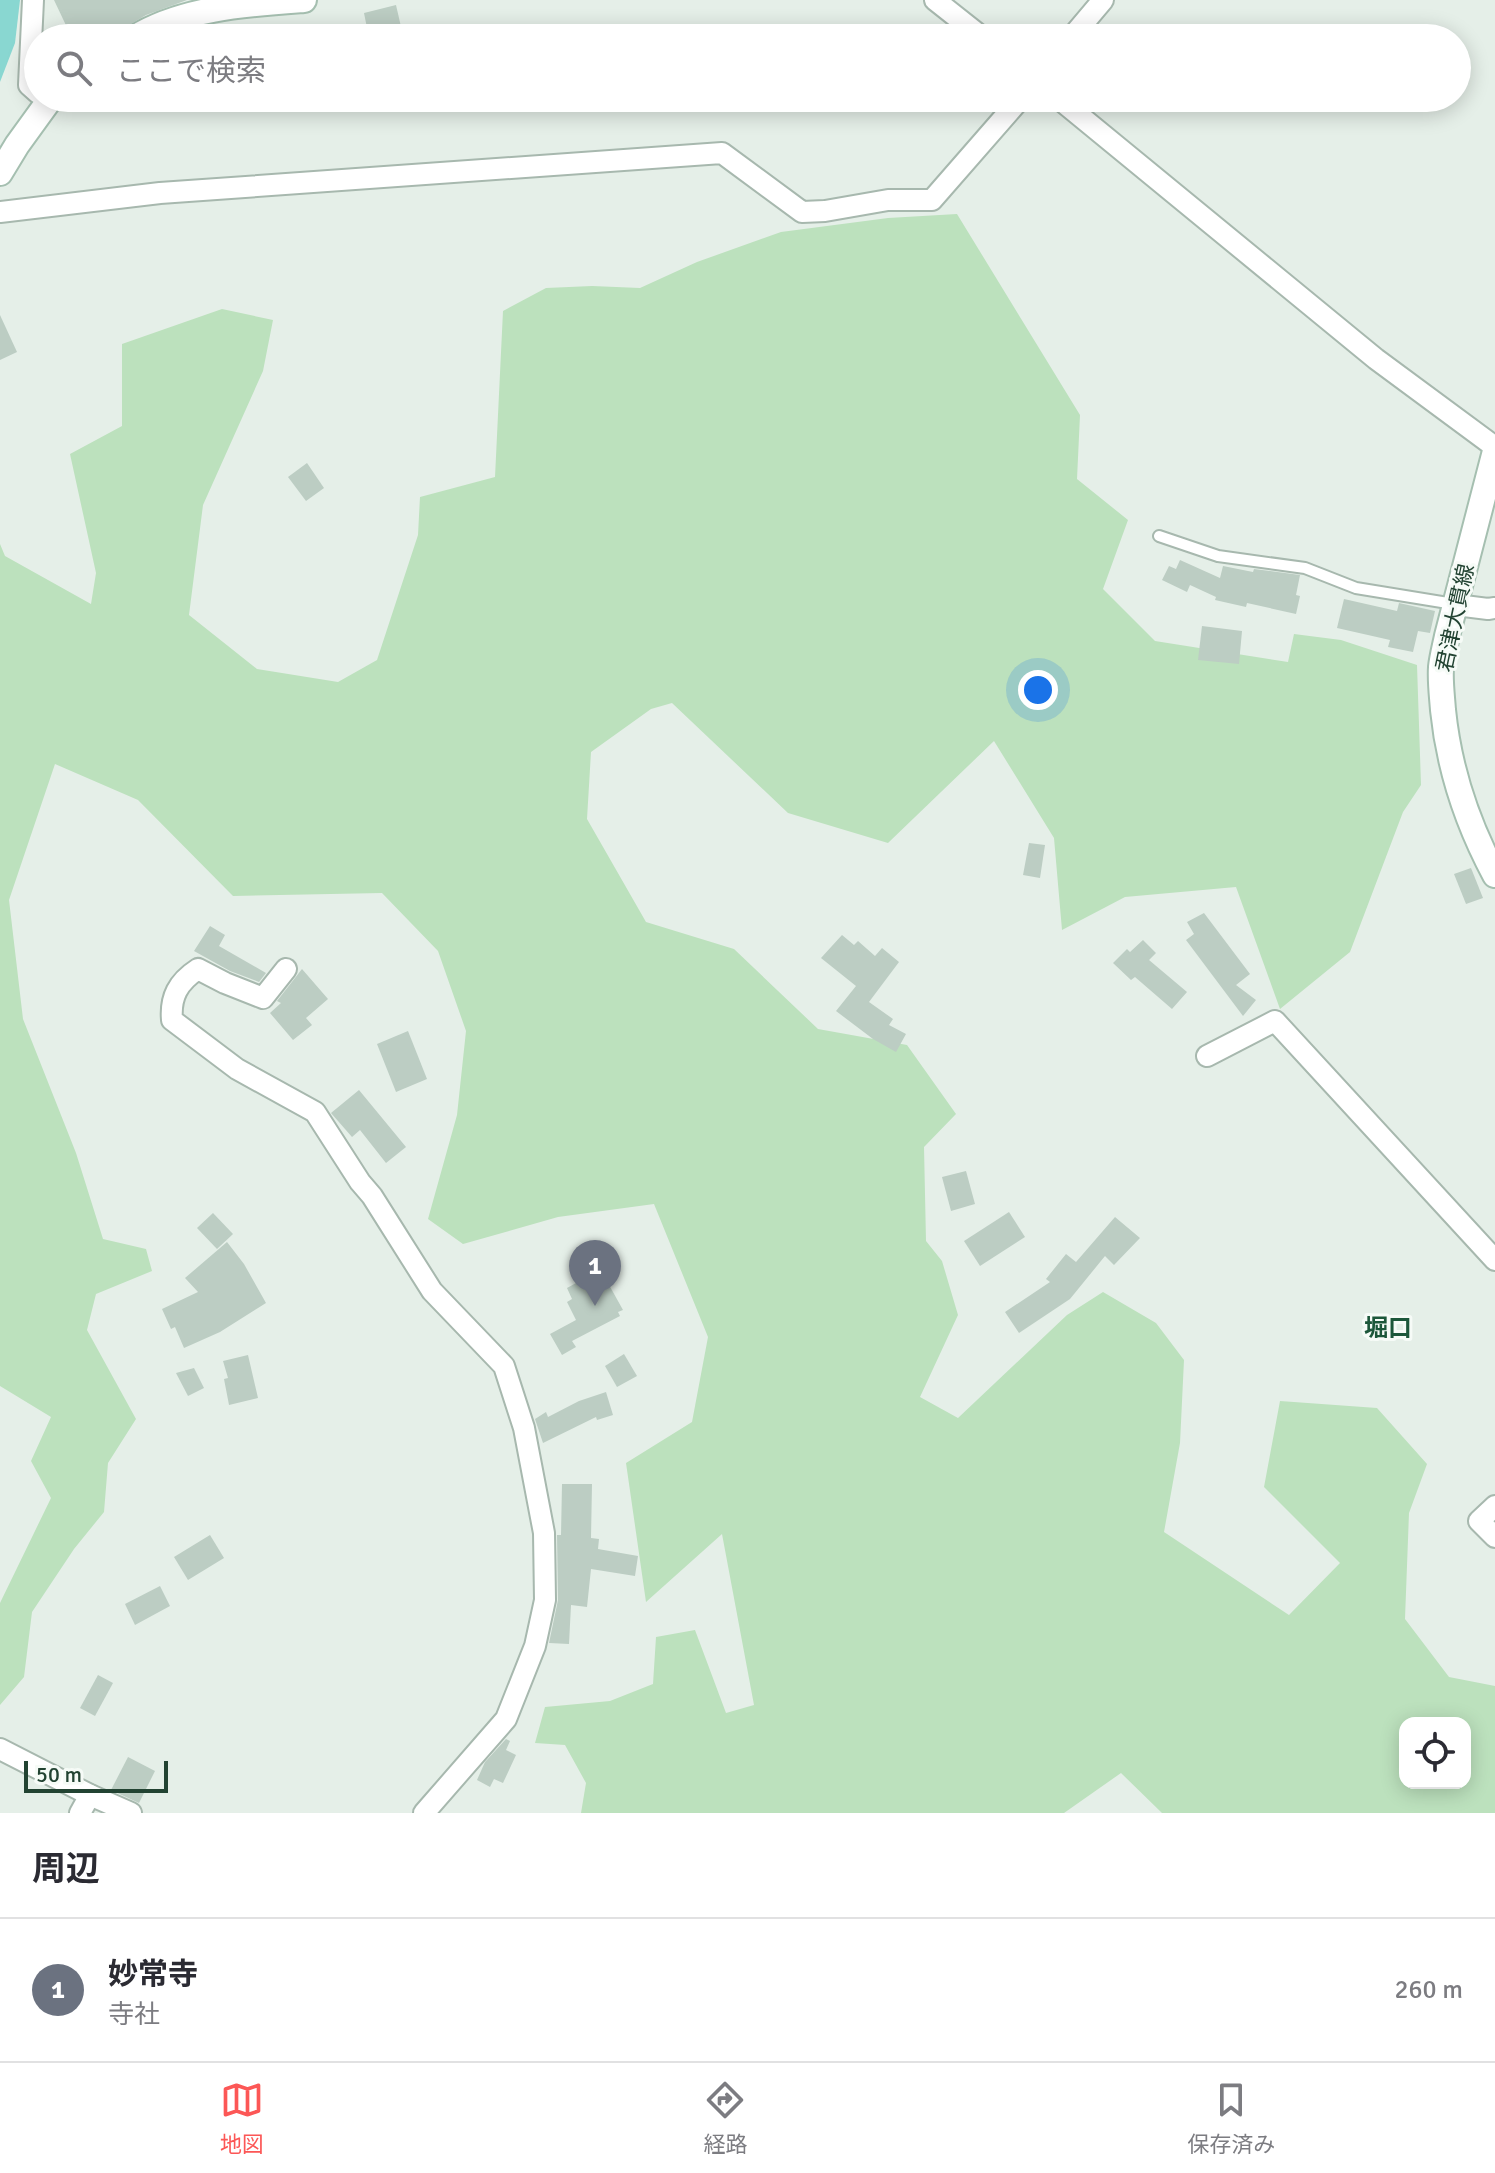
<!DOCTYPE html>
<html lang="ja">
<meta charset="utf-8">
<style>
:root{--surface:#fff;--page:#f2f2f3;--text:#2b2b33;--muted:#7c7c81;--line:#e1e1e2;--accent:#fc5756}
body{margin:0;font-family:Signika,"Noto Sans JP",sans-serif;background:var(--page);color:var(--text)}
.controls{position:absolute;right:24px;bottom:24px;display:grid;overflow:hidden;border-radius:16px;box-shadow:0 4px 20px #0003}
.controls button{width:72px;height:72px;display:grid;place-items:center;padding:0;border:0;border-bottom:2px solid var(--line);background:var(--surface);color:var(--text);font:40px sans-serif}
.scale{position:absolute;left:24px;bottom:20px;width:144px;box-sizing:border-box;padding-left:8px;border:4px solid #224332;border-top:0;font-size:22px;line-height:28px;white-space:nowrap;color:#224332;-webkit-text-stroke:6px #f6fbf7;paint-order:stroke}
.you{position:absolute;left:1038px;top:690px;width:28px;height:28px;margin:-20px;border:6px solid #fff;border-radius:50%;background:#1a73e8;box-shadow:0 0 0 12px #1a73e833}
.badge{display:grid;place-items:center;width:52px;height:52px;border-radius:50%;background:var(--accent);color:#fff;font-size:26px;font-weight:700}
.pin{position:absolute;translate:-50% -66px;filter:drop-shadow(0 2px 4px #0008)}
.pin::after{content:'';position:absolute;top:42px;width:28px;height:24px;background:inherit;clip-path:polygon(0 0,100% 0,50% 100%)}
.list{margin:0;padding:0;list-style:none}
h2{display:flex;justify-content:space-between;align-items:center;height:104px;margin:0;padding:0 32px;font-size:34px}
h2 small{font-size:26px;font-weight:400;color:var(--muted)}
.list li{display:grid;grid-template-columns:52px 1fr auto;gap:24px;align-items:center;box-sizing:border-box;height:144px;padding:0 32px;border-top:2px solid var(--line)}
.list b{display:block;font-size:30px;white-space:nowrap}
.list p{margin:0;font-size:26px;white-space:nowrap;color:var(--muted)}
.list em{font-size:26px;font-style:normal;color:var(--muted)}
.icon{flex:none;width:44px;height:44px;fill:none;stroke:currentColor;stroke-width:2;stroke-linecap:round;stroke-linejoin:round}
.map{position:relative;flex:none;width:1495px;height:1813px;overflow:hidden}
.search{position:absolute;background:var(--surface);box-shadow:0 4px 20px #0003;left:24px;right:24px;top:24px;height:88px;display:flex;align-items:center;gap:20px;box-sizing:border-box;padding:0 28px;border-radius:44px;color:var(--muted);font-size:30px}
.sheet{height:248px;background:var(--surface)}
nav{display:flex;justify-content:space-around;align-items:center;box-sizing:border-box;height:112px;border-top:2px solid var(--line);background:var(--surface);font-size:22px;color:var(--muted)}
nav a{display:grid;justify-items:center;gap:4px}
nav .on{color:var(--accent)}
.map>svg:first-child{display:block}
.green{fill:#bce1bd;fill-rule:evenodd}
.water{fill:#89d7d1}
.building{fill:#bccdc3}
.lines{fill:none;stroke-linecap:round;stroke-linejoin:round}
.lane-casing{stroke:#a7b8ae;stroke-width:14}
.street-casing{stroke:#a7b8ae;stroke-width:24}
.secondary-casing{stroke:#a5bfb0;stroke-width:28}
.lane{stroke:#fff;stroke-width:10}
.street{stroke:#fff;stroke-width:20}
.secondary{stroke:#fff;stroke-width:24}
.labels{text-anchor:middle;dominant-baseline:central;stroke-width:6;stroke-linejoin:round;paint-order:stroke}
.street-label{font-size:22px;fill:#224332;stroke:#f6fbf7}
.neighbourhood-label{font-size:24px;font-weight:bold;fill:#1c573a;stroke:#f6fbf7}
</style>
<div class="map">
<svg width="1495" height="1813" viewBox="0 0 1495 1813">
<rect width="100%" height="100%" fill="#e5efe8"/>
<path class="green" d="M 957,214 L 1080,415 L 1077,479 L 1128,520 L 1103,589 L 1155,641 L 1288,662 L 1294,634 L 1341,640 L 1417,665 L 1421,785 L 1403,812 L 1350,952 L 1280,1009 L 1236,887 L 1125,897 L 1062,930 L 1054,838 L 994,741 L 888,843 L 788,813 L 672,703 L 651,709 L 591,752 L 587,819 L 646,922 L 734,949 L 818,1029 L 907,1045 L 956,1114 L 924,1147 L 926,1241 L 942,1261 L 958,1315 L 920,1397 L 958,1418 L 1067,1315 L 1103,1292 L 1156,1323 L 1184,1360 L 1180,1443 L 1164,1532 L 1289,1615 L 1340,1563 L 1264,1487 L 1280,1401 L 1377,1408 L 1427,1464 L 1409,1513 L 1405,1619 L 1449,1677 L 1495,1686 L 1495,1813 L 1162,1813 L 1121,1773 L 1064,1813 L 581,1813 L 586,1783 L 565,1745 L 535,1743 L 545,1707 L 610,1701 L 653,1684 L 656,1637 L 695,1630 L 726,1713 L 754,1705 L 722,1534 L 646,1602 L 626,1463 L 692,1422 L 708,1337 L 654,1204 L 558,1217 L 463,1244 L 428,1219 L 457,1115 L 466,1031 L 438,951 L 382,893 L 233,896 L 138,800 L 55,764 L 9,900 L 23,1019 L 76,1153 L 103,1239 L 146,1249 L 152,1271 L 96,1294 L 87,1330 L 136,1419 L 108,1463 L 104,1512 L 74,1549 L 32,1612 L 24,1677 L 0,1705 L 0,1603 L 51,1498 L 31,1461 L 51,1417 L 0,1386 L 0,544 L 5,556 L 91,604 L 96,573 L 70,454 L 122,426 L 122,344 L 222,309 L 273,320 L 263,371 L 203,505 L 189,615 L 257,669 L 338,682 L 377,660 L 418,535 L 420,497 L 495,477 L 503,311 L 546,288 L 592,286 L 640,288 L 697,262 L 781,232 L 888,218 ZM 1405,1723 L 1465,1723 L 1465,1783 L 1405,1783 Z"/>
<polygon class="water" points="0,0 20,0 15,43 0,82"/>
<g class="building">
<polygon points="54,0 187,0 146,15 107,38 72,38"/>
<polygon points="396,5 402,31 369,38 364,13"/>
<polygon points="0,315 17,352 0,360"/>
<polygon points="307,463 324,488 306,501 288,477"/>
<polygon points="1180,560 1220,578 1223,566 1253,572 1254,569 1300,575 1296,595 1300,596 1296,614 1247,603 1246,607 1215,600 1216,597 1190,585 1187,592 1162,580 1169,566 1176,569"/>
<polygon points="1344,599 1397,611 1399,603 1435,611 1430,633 1418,631 1413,652 1388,647 1390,640 1337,628"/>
<polygon points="1202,626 1242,631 1239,664 1198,660"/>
<polygon points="1029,843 1045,845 1040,878 1023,875"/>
<polygon points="1471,868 1483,898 1466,904 1454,874"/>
<polygon points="1204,913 1250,974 1236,985 1256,1000 1243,1016 1186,940 1194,934 1187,922"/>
<polygon points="210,926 225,935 219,946 266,973 259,982 230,971 194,951"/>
<polygon points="842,935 854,945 858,941 875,956 882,948 899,962 869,1002 893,1019 889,1025 906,1034 896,1052 873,1039 836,1011 856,986 821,958"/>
<polygon points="1143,940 1156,953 1149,960 1187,992 1172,1009 1135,977 1131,980 1113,963 1127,949 1130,952"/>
<polygon points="302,969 328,999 306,1018 312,1025 293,1040 270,1013 281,1003 277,1001"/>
<polygon points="408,1031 427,1079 396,1092 377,1044"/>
<polygon points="359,1090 406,1147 386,1163 360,1130 352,1137 331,1113"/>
<polygon points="966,1171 975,1204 951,1211 942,1177"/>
<polygon points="1009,1212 1025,1237 980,1266 964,1241"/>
<polygon points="213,1213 233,1234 217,1249 197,1228"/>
<polygon points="1115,1217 1140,1238 1114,1265 1105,1256 1070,1299 1019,1333 1005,1312 1050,1282 1046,1279 1066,1254 1076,1262"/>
<polygon points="227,1242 244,1264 266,1303 220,1332 184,1348 175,1327 171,1329 162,1309 198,1292 185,1278"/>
<polygon points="596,1272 603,1285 608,1283 623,1310 618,1312 620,1316 572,1341 576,1347 562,1355 550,1334 576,1320 567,1302 572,1299 567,1288"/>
<polygon points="624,1354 637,1376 617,1387 605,1366"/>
<polygon points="248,1355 258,1398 229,1405 224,1379 228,1378 223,1361"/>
<polygon points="194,1368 204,1388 188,1396 176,1373"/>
<polygon points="606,1392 613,1415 597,1420 596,1417 543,1443 535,1419 546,1412 548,1417 579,1401"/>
<polygon points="562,1484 592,1484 591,1538 599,1539 598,1549 638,1556 635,1576 591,1569 587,1607 571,1605 569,1644 549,1643 558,1600 557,1535 561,1535"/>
<polygon points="210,1535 224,1558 188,1580 174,1557"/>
<polygon points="160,1586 170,1606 135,1625 125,1604"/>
<polygon points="98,1675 113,1683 95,1716 80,1708"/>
<polygon points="506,1739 510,1741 506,1750 516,1755 503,1783 494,1779 490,1787 477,1780 485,1762"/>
<polygon points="128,1757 155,1771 139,1803 111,1790"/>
</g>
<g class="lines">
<g class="lane-casing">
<polyline id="lane" points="1159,536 1218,556 1305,568 1356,588 1454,604"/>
</g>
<g class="street-casing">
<g id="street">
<polyline points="33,0 29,85 38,93"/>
<polyline points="935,0 983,38"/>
<polyline points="1071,38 1103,0"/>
<polyline points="1058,98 1376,359 1495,447"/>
<polyline points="0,212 160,193 722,153 802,212 825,211 888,200 932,200 1021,98"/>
<polyline points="1456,605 1488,609 1495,608"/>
<path d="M 286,969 L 263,998 L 225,983 L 198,969 C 178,982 170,997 172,1020 L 237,1069 L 315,1112 L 360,1182 L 372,1196 L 432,1291 L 504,1366 L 524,1428 L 544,1533 L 545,1600 L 535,1646 L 506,1719 L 424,1813"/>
<polyline points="1207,1056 1275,1021 1495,1260"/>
<polyline points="1495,1506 1479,1521 1495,1537"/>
<polyline points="0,1749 90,1795 131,1813"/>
<polyline points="80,1813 90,1795"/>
</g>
</g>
<g class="secondary-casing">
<g id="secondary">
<path d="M 134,38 C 182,8 248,4 304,0"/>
<polyline points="0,173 17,145 51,98"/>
<path d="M 1495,451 L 1447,636 C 1445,646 1442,657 1441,667 C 1440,681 1442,696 1443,710 C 1449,769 1467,823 1495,875"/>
</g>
</g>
<use href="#lane" class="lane"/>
<use href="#street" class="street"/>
<use href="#secondary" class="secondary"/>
</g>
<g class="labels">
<g class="street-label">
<text transform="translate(1455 618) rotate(-78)">君津大貫線</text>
</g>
<g class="neighbourhood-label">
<text x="1388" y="1328">堀口</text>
</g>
</g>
</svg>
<div class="controls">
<button><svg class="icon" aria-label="locate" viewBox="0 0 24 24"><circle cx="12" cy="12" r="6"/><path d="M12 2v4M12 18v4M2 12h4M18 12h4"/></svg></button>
</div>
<div class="scale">50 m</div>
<div class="you"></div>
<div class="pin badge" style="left:595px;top:1306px;background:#6b7280">1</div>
<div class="search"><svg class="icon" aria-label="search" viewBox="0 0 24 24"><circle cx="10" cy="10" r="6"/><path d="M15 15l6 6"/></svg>ここで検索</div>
</div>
<section class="sheet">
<h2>周辺<small></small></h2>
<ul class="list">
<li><span class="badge" style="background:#6b7280">1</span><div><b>妙常寺</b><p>寺社</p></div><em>260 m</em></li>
</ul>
</section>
<nav>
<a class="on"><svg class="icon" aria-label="map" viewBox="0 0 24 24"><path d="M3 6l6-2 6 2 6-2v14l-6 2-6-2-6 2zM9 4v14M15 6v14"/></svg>地図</a>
<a><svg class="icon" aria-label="directions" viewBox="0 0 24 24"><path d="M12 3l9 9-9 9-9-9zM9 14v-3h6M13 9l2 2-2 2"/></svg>経路</a>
<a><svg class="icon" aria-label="saved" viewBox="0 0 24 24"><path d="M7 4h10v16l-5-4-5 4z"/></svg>保存済み</a>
</nav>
